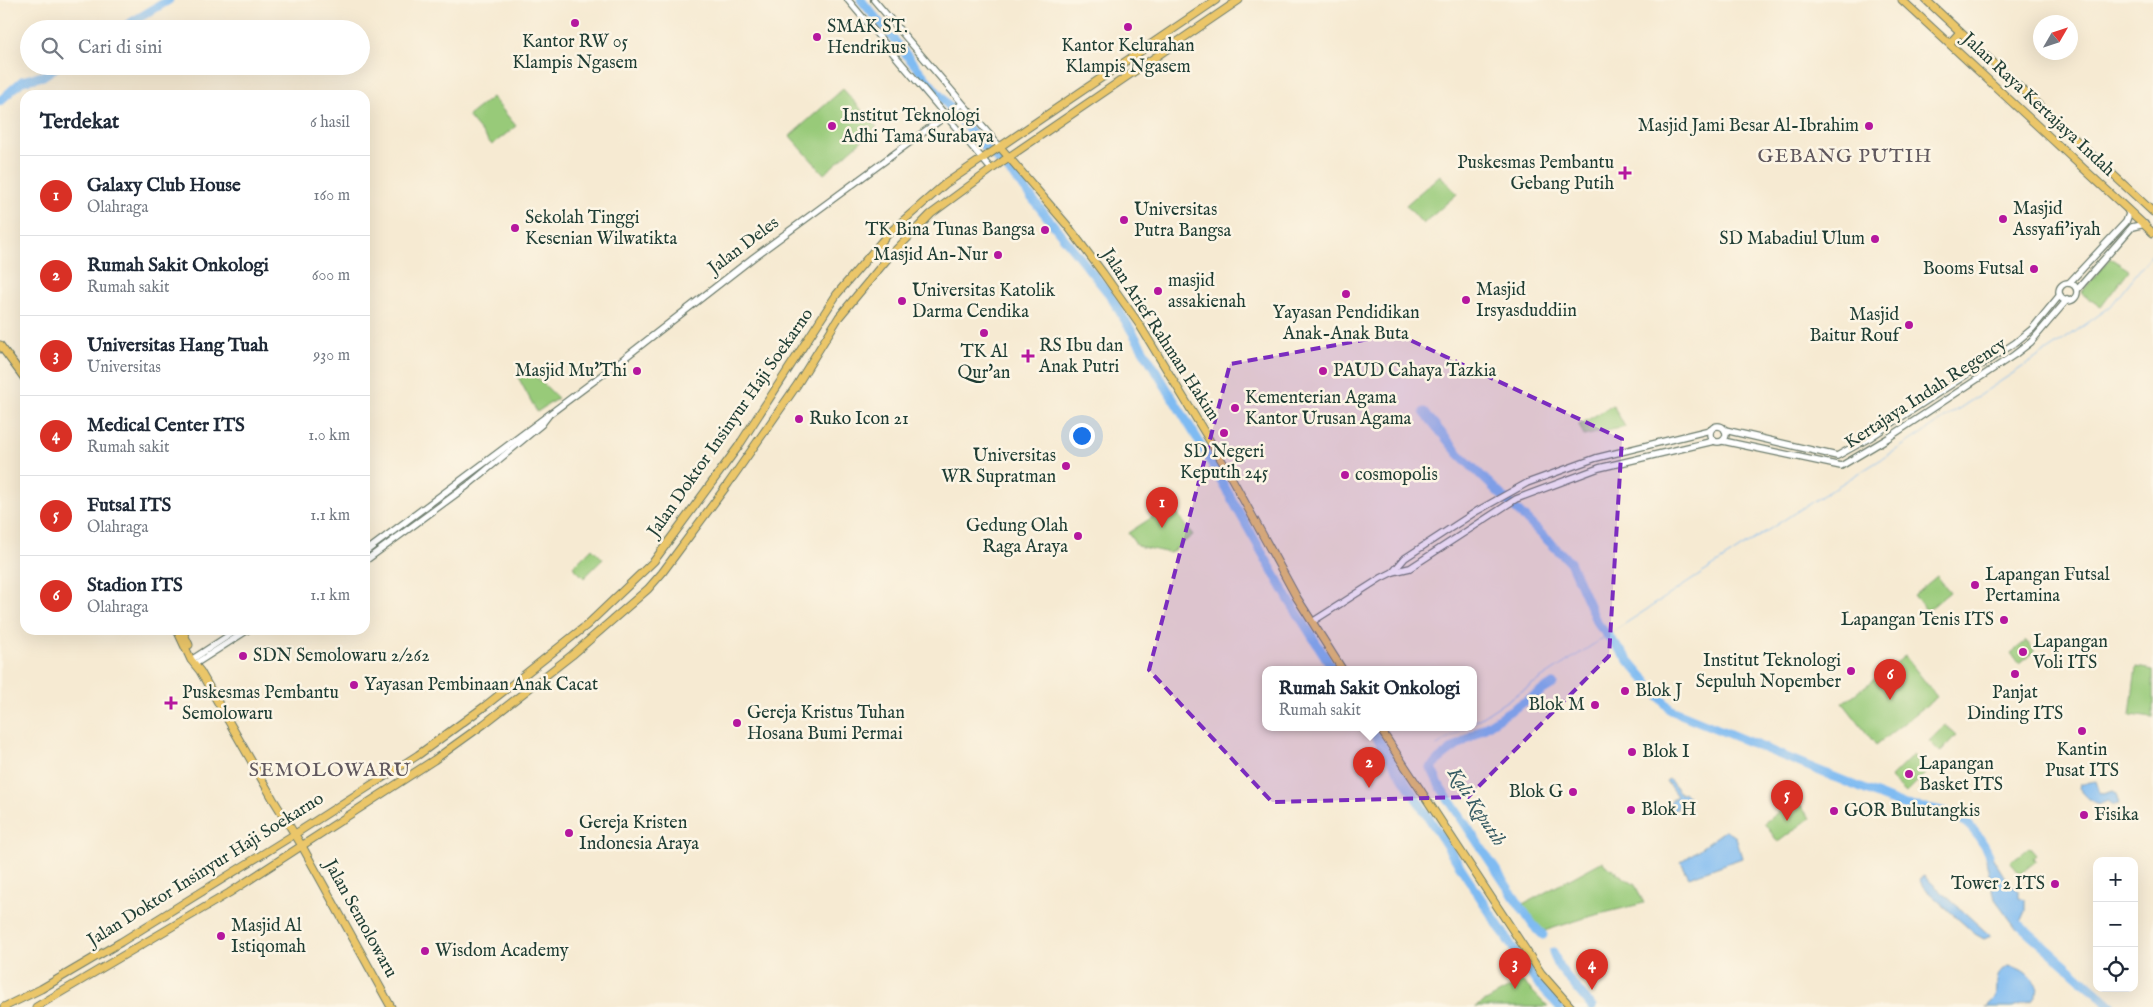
<!DOCTYPE html>
<html lang="id">
<meta charset="utf-8">
<style>
:root{--surface:#fff;--page:#f6f6f7;--text:#1f2937;--muted:#747a83;--line:#e0e1e3;--accent:#d93025}
body{margin:0;font-family:"IM FELL English",serif;background:var(--page);color:var(--text)}
.controls{position:absolute;right:15px;bottom:15px;display:grid;overflow:hidden;border-radius:10px;box-shadow:0 5px 20px #0002}
.controls button{width:45px;height:45px;display:grid;place-items:center;padding:0;border:0;border-bottom:1px solid var(--line);background:var(--surface);color:var(--text);font:25px sans-serif}
.compass{position:absolute;left:2033px;top:15px;width:45px;height:45px;border-radius:50%;background:var(--surface);box-shadow:0 5px 20px #0002;rotate:51deg}
.you{position:absolute;left:1081px;top:435px;width:18px;height:18px;margin:-12px;border:4px solid #fff;border-radius:50%;background:#1a73e8;box-shadow:0 0 0 8px #1a73e833}
.badge{display:grid;place-items:center;width:32px;height:32px;border-radius:50%;background:var(--accent);color:#fff;font-size:16px;font-weight:700}
.pin{position:absolute;translate:-50% -41px;filter:drop-shadow(0 1px 2px #0008)}
.pin::after{content:'';position:absolute;top:26px;width:18px;height:15px;background:inherit;clip-path:polygon(0 0,100% 0,50% 100%)}
.popup{position:absolute;left:1262px;top:666px;width:215px;height:65px;box-sizing:border-box;display:grid;place-content:center;border-radius:10px;background:var(--surface);filter:drop-shadow(0 1px 4px #0005);font-size:16px;white-space:nowrap;color:var(--muted)}
.popup b{font-size:19px;color:var(--text)}
.popup::after{content:'';position:absolute;left:50%;top:100%;margin-left:-10px;border:10px solid transparent;border-top-color:var(--surface)}
.list{margin:0;padding:0;list-style:none}
h2{display:flex;justify-content:space-between;align-items:center;height:65px;margin:0;padding:0 20px;font-size:21px}
h2 small{font-size:16px;font-weight:400;color:var(--muted)}
.list li{display:grid;grid-template-columns:32px 1fr auto;gap:15px;align-items:center;box-sizing:border-box;height:80px;padding:0 20px;border-top:1px solid var(--line)}
.list b{display:block;font-size:19px;white-space:nowrap}
.list p{margin:0;font-size:16px;white-space:nowrap;color:var(--muted)}
.list em{font-size:16px;font-style:normal;color:var(--muted)}
.icon{flex:none;width:28px;height:28px;fill:none;stroke:currentColor;stroke-width:2;stroke-linecap:round;stroke-linejoin:round}
.map{position:relative;flex:none;width:2153px;height:1007px;overflow:hidden}
.search{position:absolute;background:var(--surface);box-shadow:0 5px 20px #0002;left:20px;top:20px;width:350px;height:55px;display:flex;align-items:center;gap:12px;box-sizing:border-box;padding:0 18px;border-radius:28px;color:var(--muted);font-size:19px}
.panel{position:absolute;background:var(--surface);box-shadow:0 5px 20px #0002;left:20px;top:90px;width:350px;height:545px;border-radius:15px}
.map>svg:first-child{display:block}
.green{fill:#98ca79;stroke:#5c8456}
.water{fill:#7fbbf2;stroke:#4f7c93}
.lines{fill:none;stroke-linecap:round;stroke-linejoin:round}
.stream{stroke:#7fbbf2;stroke-width:1}
.river{stroke:#7fbbf2;stroke-width:9}
.minor-casing{stroke:#6a7a6b;stroke-width:8}
.major-casing{stroke:#6a7a6b;stroke-width:9}
.minor{stroke:#fff;stroke-width:5.5}
.major{stroke:#ebc669;stroke-width:7}
.marked{fill:#7b2cbf;fill-opacity:0.2;stroke:#7b2cbf;stroke-width:4;stroke-dasharray:10 6;stroke-linejoin:round}
.poi-dot{fill:#b5179e;stroke:#fcf5e5;stroke-width:2}
.labels{text-anchor:middle;dominant-baseline:central;stroke-width:5;stroke-linejoin:round;paint-order:stroke}
.poi-label{font-size:18px;fill:#1f3d34;stroke:#fcf5e5;text-anchor:start}
.street-label{font-size:18px;fill:#1f3d34;stroke:#fcf5e5}
.water-label{font-size:19px;font-style:italic;fill:#375c64;stroke:#fcf5e5}
.quarter-label{font-size:20px;letter-spacing:1px;fill:#60585e;stroke:#fcf5e5}
</style>
<div class="map">
<svg width="2153" height="1007" viewBox="0 0 2153 1007">
<rect width="100%" height="100%" fill="#fcf5e5"/>
<filter id="ink" filterUnits="userSpaceOnUse"><feTurbulence type="fractalNoise" baseFrequency=".02" numOctaves="2"/><feDisplacementMap in="SourceGraphic" scale="10" xChannelSelector="R" yChannelSelector="G"/><feConvolveMatrix kernelMatrix="1 2 1 2 8 2 1 2 1" color-interpolation-filters="sRGB"/></filter>
<filter id="wash" filterUnits="userSpaceOnUse"><feTurbulence type="fractalNoise" baseFrequency=".0096" numOctaves="4" result="noise"/><feDisplacementMap in="SourceGraphic" scale="20" xChannelSelector="R" yChannelSelector="G"/><feGaussianBlur stdDeviation="1.12" result="paint"/><feColorMatrix in="noise" values="0 0 0 0 0 0 0 0 0 0 0 0 0 0 0 0 0 1.4 0 .05"/><feComposite in="paint" operator="in"/></filter>
<g filter="url(#wash)">
<rect width="100%" height="100%" fill="#f6ead2"/>
<g class="green">
<polygon points="843,89 877,127 824,174 790,136"/>
<polygon points="492,97 516,126 492,145 468,116"/>
<polygon points="1440,175 1457,194 1423,224 1406,205"/>
<polygon points="2110,258 2129,270 2101,307 2081,293"/>
<polygon points="528,369 558,398 537,412 518,377"/>
<polygon points="1613,405 1625,427 1584,436 1579,425"/>
<polygon points="1171,505 1193,535 1170,553 1137,546 1128,533"/>
<polygon points="592,548 603,559 584,578 573,567"/>
<polygon points="1937,576 1950,592 1927,611 1914,595"/>
<polygon points="2026,641 2035,651 2019,664 2011,653"/>
<polygon points="1905,656 1937,697 1876,745 1843,703"/>
<polygon points="2136,667 2153,670 2153,718 2130,715"/>
<polygon points="1945,725 1956,735 1940,752 1929,741"/>
<polygon points="1913,755 1928,771 1906,793 1890,778"/>
<polygon points="1795,799 1810,818 1778,842 1764,823"/>
<polygon points="2029,847 2036,855 2033,858 2036,861 2020,874 2010,862"/>
<polygon points="1603,861 1604,864 1635,885 1644,903 1588,917 1541,932 1522,905"/>
<polygon points="1522,981 1548,1007 1475,1007"/>
</g>
<g class="water">
<polygon points="1669,779 1681,794 1684,792 1689,798 1669,814 1664,807 1677,796 1666,781"/>
<path d="M 2096,781 L 2100,793 L 2104,794 L 2112,791 L 2116,793 L 2119,804 L 2113,805 L 2107,801 C 2095,809 2086,796 2079,788 L 2080,784 Z"/>
<polygon points="1726,830 1736,837 1742,858 1689,877 1681,862"/>
<polygon points="1991,855 2007,881 2019,890 2019,897 2025,899 2025,911 2017,929 1995,899 1985,856"/>
<polygon points="1924,876 1985,931 1991,936 1984,939 1975,934 1924,888 1919,879"/>
<path d="M 2008,966 C 2024,968 2030,976 2039,988 L 2033,1000 L 2012,1007 L 1986,1007 L 1996,998 C 1999,982 1992,977 2008,966 Z"/>
</g>
<g class="lines">
<g class="stream">
<polyline points="1473,723 1796,512 1893,452 2065,339 2110,307 2153,253"/>
<polyline points="1437,746 1467,727"/>
</g>
<g class="river">
<polyline points="861,0 947,104 983,145 1015,177 1109,294 1197,438 1289,600 1333,669"/>
<polyline points="120,29 169,0"/>
<polyline points="0,101 22,81 43,76 58,66"/>
<path d="M 1424,412 L 1459,454 L 1570,562 L 1597,623 L 1671,710 L 1905,806 C 1948,809 1970,814 1989,855"/>
<polyline points="1370,727 1520,959 1537,983 1560,1007"/>
<polyline points="2020,925 2113,1007"/>
<path d="M 1543,935 L 1533,925 L 1441,788 L 1431,768 C 1438,754 1534,696 1553,684"/>
<polyline points="1553,952 1559,967 1592,1007"/>
</g>
</g>
</g>
<g filter="url(#ink)">
<g class="lines">
<g class="minor-casing">
<g id="minor">
<polyline points="848,0 991,169"/>
<polyline points="874,0 1000,147"/>
<polyline points="2069,283 2126,222 2129,214 2127,209"/>
<circle cx="2068" cy="292" r="9"/>
<polyline points="2077,290 2132,227 2145,224"/>
<circle cx="1718" cy="434" r="8"/>
<polyline points="1725,430 1837,456 1871,437 2015,343 2032,329 2060,295"/>
<polyline points="1723,441 1841,466 1888,438 2014,355 2031,342 2067,300"/>
<polyline points="365,552 618,363 754,257 962,104"/>
<polyline points="365,561 467,486 541,425 548,416"/>
<polyline points="1393,572 1405,558 1477,511 1527,483 1596,458 1710,430"/>
<polyline points="1312,622 1381,578 1393,572 1410,568 1516,499 1599,468 1714,441"/>
<polyline points="191,660 237,630"/>
<polyline points="195,664 248,630"/>
</g>
</g>
<g class="major-casing">
<g id="major">
<polyline points="1902,0 2153,233"/>
<polyline points="1926,0 2153,212"/>
<polyline points="1950,43 1960,32"/>
<polyline points="1000,147 1067,225 1103,273 1139,324 1225,466 1297,598 1342,669"/>
<polyline points="0,345 25,379"/>
<polyline points="177,630 191,660 200,671 273,799 302,846 391,1007"/>
<polyline points="182,630 189,645"/>
<polyline points="1379,727 1541,973 1571,1007"/>
<polyline points="4,1007 41,989 121,942 295,834 418,755 485,706 587,625 654,561 738,447 837,294 888,234 945,184 1216,0"/>
<polyline points="36,1007 229,893 434,760 484,724 572,655 648,589 662,573 728,484 797,385 839,317 888,258 931,214 1003,161 1239,0"/>
</g>
</g>
<use href="#minor" class="minor"/>
<use href="#major" class="major"/>
</g>
</g>
<path class="marked" d="M 1397,334 L 1622,439 L 1609,656 L 1468,797 L 1272,802 L 1149,670 L 1230,364 Z"/>
<g class="poi-dot">
<circle cx="575" cy="23" r="5"/>
<circle cx="1128" cy="27" r="5"/>
<circle cx="817" cy="37" r="5"/>
<circle cx="832" cy="126" r="5"/>
<circle cx="1869" cy="126" r="5"/>
<path d="M1622.5 165.5h5v5h5v5h-5v5h-5v-5h-5v-5h5z"/>
<circle cx="2003" cy="219" r="5"/>
<circle cx="1124" cy="220" r="5"/>
<circle cx="515" cy="228" r="5"/>
<circle cx="1045" cy="230" r="5"/>
<circle cx="1875" cy="239" r="5"/>
<circle cx="998" cy="255" r="5"/>
<circle cx="2034" cy="269" r="5"/>
<circle cx="1158" cy="291" r="5"/>
<circle cx="1346" cy="294" r="5"/>
<circle cx="1466" cy="300" r="5"/>
<circle cx="902" cy="301" r="5"/>
<circle cx="1909" cy="325" r="5"/>
<circle cx="984" cy="333" r="5"/>
<path d="M1025.5 348.5h5v5h5v5h-5v5h-5v-5h-5v-5h5z"/>
<circle cx="637" cy="371" r="5"/>
<circle cx="1323" cy="371" r="5"/>
<circle cx="1235" cy="408" r="5"/>
<circle cx="799" cy="419" r="5"/>
<circle cx="1224" cy="433" r="5"/>
<circle cx="1066" cy="466" r="5"/>
<circle cx="1345" cy="475" r="5"/>
<circle cx="1078" cy="536" r="5"/>
<circle cx="1975" cy="585" r="5"/>
<circle cx="2004" cy="620" r="5"/>
<circle cx="2023" cy="652" r="5"/>
<circle cx="243" cy="656" r="5"/>
<circle cx="1851" cy="671" r="5"/>
<circle cx="2015" cy="674" r="5"/>
<circle cx="354" cy="685" r="5"/>
<circle cx="1625" cy="691" r="5"/>
<path d="M168.5 695.5h5v5h5v5h-5v5h-5v-5h-5v-5h5z"/>
<circle cx="1595" cy="705" r="5"/>
<circle cx="737" cy="723" r="5"/>
<circle cx="2082" cy="731" r="5"/>
<circle cx="1632" cy="752" r="5"/>
<circle cx="1909" cy="774" r="5"/>
<circle cx="1573" cy="792" r="5"/>
<circle cx="1631" cy="810" r="5"/>
<circle cx="1834" cy="811" r="5"/>
<circle cx="2084" cy="815" r="5"/>
<circle cx="569" cy="833" r="5"/>
<circle cx="2055" cy="884" r="5"/>
<circle cx="221" cy="936" r="5"/>
<circle cx="425" cy="951" r="5"/>
</g>
<g class="labels">
<g class="poi-label">
<text x="827" y="27">SMAK ST.<tspan x="827" dy="21">Hendrikus</tspan></text>
<text x="575" y="42" text-anchor="middle">Kantor RW 05<tspan x="575" dy="21">Klampis Ngasem</tspan></text>
<text x="1128" y="46" text-anchor="middle">Kantor Kelurahan<tspan x="1128" dy="21">Klampis Ngasem</tspan></text>
<text x="842" y="116">Institut Teknologi<tspan x="842" dy="21">Adhi Tama Surabaya</tspan></text>
<text x="1859" y="126" text-anchor="end">Masjid Jami Besar Al-Ibrahim</text>
<text x="1614" y="163" text-anchor="end">Puskesmas Pembantu<tspan x="1614" dy="21">Gebang Putih</tspan></text>
<text x="2013" y="209">Masjid<tspan x="2013" dy="21">Assyafi'iyah</tspan></text>
<text x="1134" y="210">Universitas<tspan x="1134" dy="21">Putra Bangsa</tspan></text>
<text x="525" y="218">Sekolah Tinggi<tspan x="525" dy="21">Kesenian Wilwatikta</tspan></text>
<text x="1035" y="230" text-anchor="end">TK Bina Tunas Bangsa</text>
<text x="1865" y="239" text-anchor="end">SD Mabadiul Ulum</text>
<text x="988" y="255" text-anchor="end">Masjid An-Nur</text>
<text x="2024" y="269" text-anchor="end">Booms Futsal</text>
<text x="1168" y="281">masjid<tspan x="1168" dy="21">assakienah</tspan></text>
<text x="1476" y="290">Masjid<tspan x="1476" dy="21">Irsyasduddiin</tspan></text>
<text x="912" y="291">Universitas Katolik<tspan x="912" dy="21">Darma Cendika</tspan></text>
<text x="1346" y="313" text-anchor="middle">Yayasan Pendidikan<tspan x="1346" dy="21">Anak-Anak Buta</tspan></text>
<text x="1899" y="315" text-anchor="end">Masjid<tspan x="1899" dy="21">Baitur Rouf</tspan></text>
<text x="1039" y="346">RS Ibu dan<tspan x="1039" dy="21">Anak Putri</tspan></text>
<text x="984" y="352" text-anchor="middle">TK Al<tspan x="984" dy="21">Qur'an</tspan></text>
<text x="627" y="371" text-anchor="end">Masjid Mu'Thi</text>
<text x="1333" y="371">PAUD Cahaya Tazkia</text>
<text x="1245" y="398">Kementerian Agama<tspan x="1245" dy="21">Kantor Urusan Agama</tspan></text>
<text x="809" y="419">Ruko Icon 21</text>
<text x="1224" y="452" text-anchor="middle">SD Negeri<tspan x="1224" dy="21">Keputih 245</tspan></text>
<text x="1056" y="456" text-anchor="end">Universitas<tspan x="1056" dy="21">WR Supratman</tspan></text>
<text x="1355" y="475">cosmopolis</text>
<text x="1068" y="526" text-anchor="end">Gedung Olah<tspan x="1068" dy="21">Raga Araya</tspan></text>
<text x="1985" y="575">Lapangan Futsal<tspan x="1985" dy="21">Pertamina</tspan></text>
<text x="1994" y="620" text-anchor="end">Lapangan Tenis ITS</text>
<text x="2033" y="642">Lapangan<tspan x="2033" dy="21">Voli ITS</tspan></text>
<text x="253" y="656">SDN Semolowaru 2/262</text>
<text x="1841" y="661" text-anchor="end">Institut Teknologi<tspan x="1841" dy="21">Sepuluh Nopember</tspan></text>
<text x="364" y="685">Yayasan Pembinaan Anak Cacat</text>
<text x="1635" y="691">Blok J</text>
<text x="182" y="693">Puskesmas Pembantu<tspan x="182" dy="21">Semolowaru</tspan></text>
<text x="2015" y="693" text-anchor="middle">Panjat<tspan x="2015" dy="21">Dinding ITS</tspan></text>
<text x="1585" y="705" text-anchor="end">Blok M</text>
<text x="747" y="713">Gereja Kristus Tuhan<tspan x="747" dy="21">Hosana Bumi Permai</tspan></text>
<text x="2082" y="750" text-anchor="middle">Kantin<tspan x="2082" dy="21">Pusat ITS</tspan></text>
<text x="1642" y="752">Blok I</text>
<text x="1919" y="764">Lapangan<tspan x="1919" dy="21">Basket ITS</tspan></text>
<text x="1563" y="792" text-anchor="end">Blok G</text>
<text x="1641" y="810">Blok H</text>
<text x="1844" y="811">GOR Bulutangkis</text>
<text x="2094" y="815">Fisika</text>
<text x="579" y="823">Gereja Kristen<tspan x="579" dy="21">Indonesia Araya</tspan></text>
<text x="2045" y="884" text-anchor="end">Tower 2 ITS</text>
<text x="231" y="926">Masjid Al<tspan x="231" dy="21">Istiqomah</tspan></text>
<text x="435" y="951">Wisdom Academy</text>
</g>
<g class="street-label">
<text transform="translate(2038 105) rotate(43)">Jalan Raya Kertajaya Indah</text>
<text transform="translate(744 246) rotate(-37)">Jalan Deles</text>
<text transform="translate(1160 335) rotate(57)">Jalan Arief Rahman Hakim</text>
<text transform="translate(1926 394) rotate(-33)">Kertajaya Indah Regency</text>
<text transform="translate(731 423) rotate(-55)">Jalan Doktor Insinyur Haji Soekarno</text>
<text transform="translate(206 870) rotate(-32)">Jalan Doktor Insinyur Haji Soekarno</text>
<text transform="translate(360 919) rotate(61)">Jalan Semolowaru</text>
</g>
<g class="water-label">
<text transform="translate(1476 807) rotate(57)">Kali Keputih</text>
</g>
<g class="quarter-label">
<text x="1845" y="156">GEBANG PUTIH</text>
<text x="330" y="770">SEMOLOWARU</text>
</g>
</g>
</svg>
<div class="controls">
<button>+</button>
<button>−</button>
<button><svg class="icon" aria-label="locate" viewBox="0 0 24 24"><circle cx="12" cy="12" r="6"/><path d="M12 2v4M12 18v4M2 12h4M18 12h4"/></svg></button>
</div>
<svg class="compass" viewBox="-18 -18 36 36"><path d="M0-13l5 13h-10z" fill="#e53935"/><path d="M0 13l5-13h-10z" fill="#747a83"/></svg>
<div class="you"></div>
<div class="pin badge" style="left:1162px;top:528px">1</div>
<div class="pin badge" style="left:1369px;top:788px">2</div>
<div class="popup"><b>Rumah Sakit Onkologi</b>Rumah sakit</div>
<div class="pin badge" style="left:1515px;top:989px">3</div>
<div class="pin badge" style="left:1592px;top:990px">4</div>
<div class="pin badge" style="left:1787px;top:821px">5</div>
<div class="pin badge" style="left:1890px;top:700px">6</div>
<div class="search"><svg class="icon" aria-label="search" viewBox="0 0 24 24"><circle cx="10" cy="10" r="6"/><path d="M15 15l6 6"/></svg>Cari di sini</div>
<section class="panel">
<h2>Terdekat<small>6 hasil</small></h2>
<ul class="list">
<li><span class="badge">1</span><div><b>Galaxy Club House</b><p>Olahraga</p></div><em>160 m</em></li>
<li><span class="badge">2</span><div><b>Rumah Sakit Onkologi</b><p>Rumah sakit</p></div><em>600 m</em></li>
<li><span class="badge">3</span><div><b>Universitas Hang Tuah</b><p>Universitas</p></div><em>930 m</em></li>
<li><span class="badge">4</span><div><b>Medical Center ITS</b><p>Rumah sakit</p></div><em>1.0 km</em></li>
<li><span class="badge">5</span><div><b>Futsal ITS</b><p>Olahraga</p></div><em>1.1 km</em></li>
<li><span class="badge">6</span><div><b>Stadion ITS</b><p>Olahraga</p></div><em>1.1 km</em></li>
</ul>
</section>
</div>
